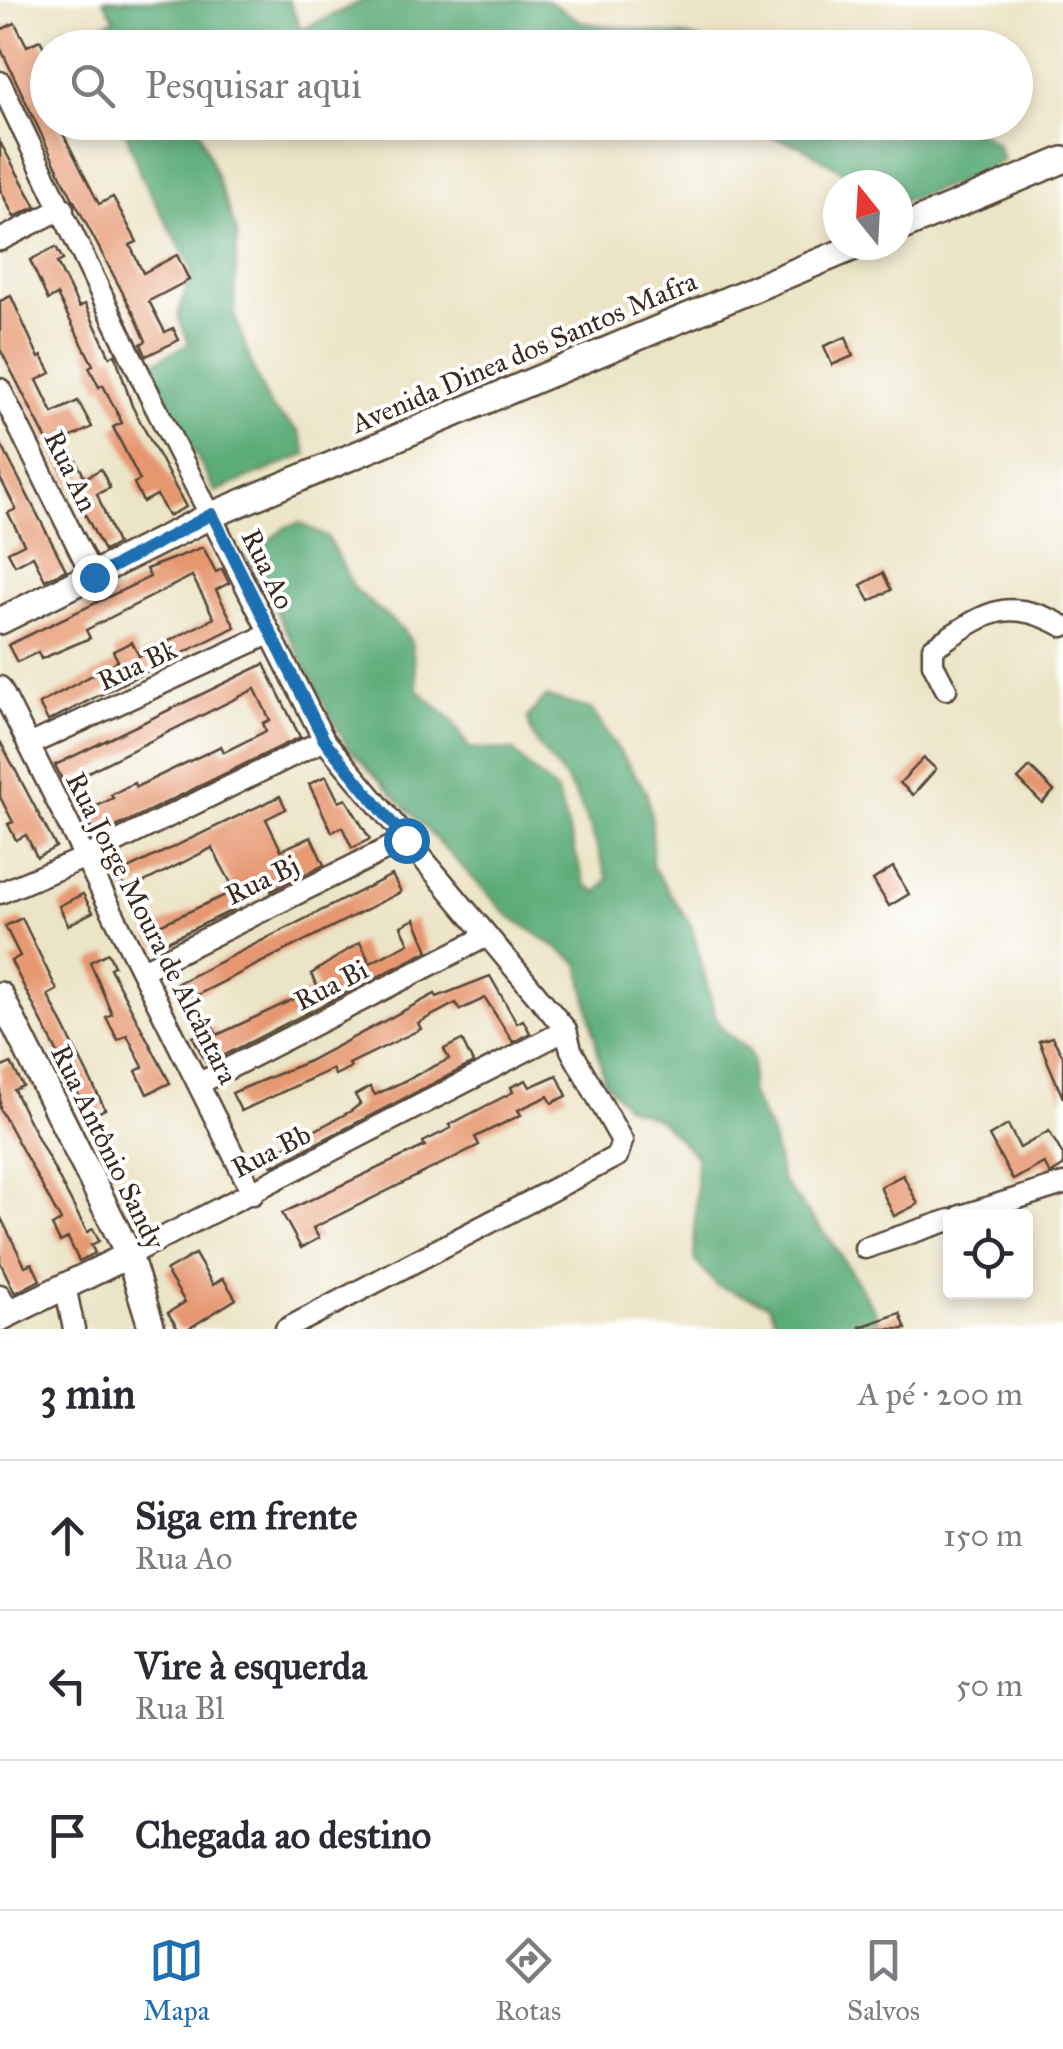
<!DOCTYPE html>
<html lang="pt">
<meta charset="utf-8">
<style>
:root{--surface:#fff;--page:#f7f7f7;--text:#2b2b33;--muted:#7c7c81;--line:#e1e1e2;--accent:#1f6fb2}
body{margin:0;font-family:"IM FELL Great Primer",serif;background:var(--page);color:var(--text)}
.controls{position:absolute;right:30px;bottom:30px;display:grid;overflow:hidden;border-radius:10px;box-shadow:0 5px 15px #0003}
.controls button{width:90px;height:90px;display:grid;place-items:center;padding:0;border:0;border-bottom:2px solid var(--line);background:var(--surface);color:var(--text);font:50px sans-serif}
.compass{position:absolute;left:823px;top:170px;width:90px;height:90px;border-radius:50%;background:var(--surface);box-shadow:0 5px 15px #0003;rotate:342deg}
.stop{position:absolute;width:30px;height:30px;margin:-22px;border:8px solid #1f6fb2;border-radius:50%;background:#fff}
.stop.end{background:#1f6fb2;border-color:#fff;box-shadow:0 2px 10px #0008}
.list{margin:0;padding:0;list-style:none}
h2{display:flex;justify-content:space-between;align-items:center;height:130px;margin:0;padding:0 40px;font-size:42px}
h2 small{font-size:32px;font-weight:400;color:var(--muted)}
.list li{display:grid;grid-template-columns:65px 1fr auto;gap:30px;align-items:center;box-sizing:border-box;height:150px;padding:0 40px;border-top:2px solid var(--line)}
.list b{display:block;font-size:38px;white-space:nowrap}
.list p{margin:0;font-size:32px;white-space:nowrap;color:var(--muted)}
.list em{font-size:32px;font-style:normal;color:var(--muted)}
.icon{flex:none;width:55px;height:55px;fill:none;stroke:currentColor;stroke-width:2;stroke-linecap:round;stroke-linejoin:round}
.map{position:relative;flex:none;width:1063px;height:1329px;overflow:hidden}
.search{position:absolute;background:var(--surface);box-shadow:0 5px 15px #0003;left:30px;right:30px;top:30px;height:110px;display:flex;align-items:center;gap:25px;box-sizing:border-box;padding:0 35px;border-radius:55px;color:var(--muted);font-size:38px}
.sheet{height:580px;background:var(--surface)}
nav{display:flex;justify-content:space-around;align-items:center;box-sizing:border-box;height:140px;border-top:2px solid var(--line);background:var(--surface);font-size:28px;color:var(--muted)}
nav a{display:grid;justify-items:center;gap:5px}
nav .on{color:var(--accent)}
.map>svg:first-child{display:block}
.forest{fill:#5cac78;stroke:#4c6b4b;stroke-width:2.5}
.building{fill:#e69770}
.lines{fill:none;stroke-linecap:round;stroke-linejoin:round}
.minor-casing{stroke:#564637;stroke-width:25}
.tertiary-casing{stroke:#564637;stroke-width:30}
.minor{stroke:#fff;stroke-width:20}
.tertiary{stroke:#fff;stroke-width:25}
.route{stroke:#1f6fb2;stroke-width:12}
.labels{text-anchor:middle;dominant-baseline:central;stroke-width:8;stroke-linejoin:round;paint-order:stroke}
.street-label{font-size:28px;fill:#3b2a1e;stroke:#fff}
</style>
<div class="map">
<svg width="1063" height="1329" viewBox="0 0 1063 1329">
<rect width="100%" height="100%" fill="#fff"/>
<filter id="ink" filterUnits="userSpaceOnUse"><feTurbulence type="fractalNoise" baseFrequency=".01" numOctaves="2"/><feDisplacementMap in="SourceGraphic" scale="20" xChannelSelector="R" yChannelSelector="G"/><feConvolveMatrix kernelMatrix="1 2 1 2 8 2 1 2 1" color-interpolation-filters="sRGB"/></filter>
<filter id="wash" filterUnits="userSpaceOnUse"><feTurbulence type="fractalNoise" baseFrequency=".0048" numOctaves="4" result="noise"/><feDisplacementMap in="SourceGraphic" scale="40" xChannelSelector="R" yChannelSelector="G"/><feGaussianBlur stdDeviation="2.25" result="paint"/><feColorMatrix in="noise" values="0 0 0 0 0 0 0 0 0 0 0 0 0 0 0 0 0 1.4 0 .05"/><feComposite in="paint" operator="in"/></filter>
<g filter="url(#wash)">
<rect width="100%" height="100%" fill="#ece4c6"/>
<g class="forest">
<polygon points="103,0 289,0 301,30 364,0 546,0 584,23 689,37 719,47 94,47 85,33 115,19"/>
<polygon points="123,123 197,123 237,234 234,313 253,369 271,408 299,432 307,454 215,492 150,364 189,344 178,316 192,269 140,174"/>
<polygon points="465,123 465,122 715,123 528,134"/>
<polygon points="728,123 964,123 997,144 1003,160 975,176 898,203 898,185 866,185 800,146"/>
<path d="M 300,523 L 328,538 L 355,590 L 403,630 L 411,642 L 418,690 L 453,721 L 469,748 L 514,751 C 527,770 543,777 557,793 L 585,884 L 598,892 L 608,879 C 597,847 587,813 568,783 C 553,760 531,746 528,717 L 546,697 L 591,709 L 646,791 L 652,821 L 652,866 L 691,925 L 716,1018 L 724,1031 L 749,1050 L 753,1063 L 750,1092 L 771,1134 L 782,1181 L 832,1242 L 874,1309 L 881,1329 L 779,1329 L 768,1304 L 717,1286 L 694,1259 L 697,1157 L 660,1120 L 626,1106 L 604,1080 L 579,963 L 507,914 L 346,745 L 248,557 L 286,527 Z"/>
</g>
<g id="blocks">
<g class="building">
<polygon points="15,23 27,46 40,40 48,55 40,62 48,76 48,122 57,122 99,204 113,197 137,242 130,245 143,273 177,255 189,280 149,301 165,332 173,328 179,340 146,356 141,344 146,341 135,316 62,178 0,47 0,30"/>
<polygon points="0,142 36,207 14,217 0,189"/>
<polygon points="56,247 63,260 57,263 79,307 85,304 110,357 115,354 132,406 186,507 168,516 157,495 143,502 134,483 140,480 113,427 122,423 103,385 99,387 89,367 93,365 57,295 48,300 30,260"/>
<polygon points="11,296 39,358 42,356 51,373 37,380 53,413 78,401 92,427 66,440 85,478 101,469 110,488 97,494 117,544 104,551 0,349 0,301"/>
<polygon points="846,337 853,356 832,365 824,346"/>
<polygon points="0,442 66,570 45,580 33,556 15,565 8,552 24,544 8,513 16,509 0,478"/>
<polygon points="203,547 216,572 222,569 229,583 216,590 235,627 48,721 39,704 118,661 113,651 132,642 139,656 214,618 192,576 86,630 90,638 41,659 38,652 17,662 8,645 150,577 146,569"/>
<polygon points="883,573 891,590 870,601 861,585"/>
<polygon points="264,664 300,737 95,837 83,813 113,798 111,795 134,783 136,787 221,746 224,752 266,731 263,723 270,720 255,689 64,784 55,765"/>
<polygon points="0,741 56,847 37,857 26,835 16,840 8,824 13,822 0,797"/>
<polygon points="924,758 936,769 913,795 900,783"/>
<polygon points="1030,767 1054,791 1042,803 1018,779"/>
<polygon points="326,776 339,802 346,799 370,839 352,848 342,827 332,832 309,784"/>
<polygon points="280,796 286,809 266,819 281,850 311,837 324,865 271,891 269,886 231,907 233,910 155,947 146,931 230,893 227,888 232,885 212,848 126,891 117,874"/>
<polygon points="893,867 909,894 889,906 873,880"/>
<polygon points="392,875 401,892 183,1002 174,985"/>
<polygon points="83,894 93,912 68,925 59,906"/>
<polygon points="22,918 57,990 48,995 105,1109 90,1117 11,961 20,956 5,926"/>
<polygon points="415,919 428,951 207,1064 193,1037 213,1027 217,1035 318,988 311,974 360,942 370,963 409,943 401,926"/>
<polygon points="108,953 114,966 110,968 170,1083 147,1094 136,1071 143,1067 127,1035 118,1040 106,1017 112,1014 90,962"/>
<polygon points="490,976 517,1023 523,1020 530,1033 513,1042 485,998 460,1010 456,1003 418,1023 421,1029 349,1064 351,1067 335,1075 332,1069 241,1111 232,1093 309,1061 435,994 437,997"/>
<polygon points="1052,1037 1063,1056 1063,1098 1039,1041"/>
<polygon points="462,1040 473,1063 272,1166 267,1156 351,1111 360,1104 355,1095 370,1087 375,1095 400,1083 449,1059 444,1049"/>
<polygon points="0,1063 2,1067 11,1063 23,1086 14,1090 26,1115 87,1232 93,1229 99,1241 91,1245 95,1253 79,1261 68,1238 60,1242 52,1226 61,1221 0,1109"/>
<polygon points="557,1075 567,1096 552,1103 548,1096 518,1110 521,1115 475,1137 479,1145 313,1228 319,1238 301,1248 282,1213 425,1146 423,1142 451,1128 449,1125 513,1092 511,1087 526,1080 530,1087"/>
<polygon points="1008,1125 1020,1148 1049,1131 1063,1155 1063,1166 1050,1174 1044,1163 1013,1180 989,1136"/>
<polygon points="903,1175 918,1204 894,1216 880,1187"/>
<polygon points="0,1216 25,1266 32,1263 40,1280 15,1293 0,1262"/>
<polygon points="195,1254 213,1285 223,1278 236,1299 188,1329 178,1329 168,1313 185,1302 166,1271"/>
<polygon points="900,1313 906,1329 860,1329 860,1327"/>
</g>
</g>
</g>
<g filter="url(#ink)">
<use href="#blocks" fill-opacity="0" stroke="#564637" stroke-width="2.5"/>
<g class="lines">
<g class="minor-casing">
<g id="minor">
<polyline points="0,82 152,400 324,740 566,1030 571,1050 622,1141 617,1156 286,1329"/>
<polyline points="0,240 63,208"/>
<polyline points="0,389 93,577"/>
<polyline points="0,687 253,1194"/>
<path d="M 946,689 L 933,664 L 933,648 C 983,615 1005,594 1063,626"/>
<polyline points="29,745 269,634"/>
<polyline points="0,893 86,857 324,740"/>
<polyline points="143,970 405,840"/>
<polyline points="200,1083 487,936"/>
<polyline points="961,1216 1063,1184"/>
<polyline points="865,1248 950,1220"/>
<polyline points="129,1255 566,1030"/>
<polyline points="65,1286 74,1329"/>
<polyline points="0,1295 9,1313"/>
</g>
</g>
<g class="tertiary-casing">
<g id="tertiary">
<polyline points="898,229 1063,160"/>
<polyline points="0,621 212,515 859,245"/>
<polyline points="0,995 129,1255 152,1329"/>
<polyline points="0,1318 129,1255"/>
</g>
</g>
<use href="#minor" class="minor"/>
<use href="#tertiary" class="tertiary"/>
</g>
</g>
<g class="lines" filter="url(#ink)">
<polyline class="route" points="94,577 212,514 324,740 406,840"/>
</g>
<g class="labels">
<g class="street-label">
<text transform="translate(524 352) rotate(-23)">Avenida Dinea dos Santos Mafra</text>
<text transform="translate(71 471) rotate(64)">Rua An</text>
<text transform="translate(268 569) rotate(64)">Rua Ao</text>
<text transform="translate(137 665) rotate(-25)">Rua Bk</text>
<text transform="translate(262 880) rotate(-26)">Rua Bj</text>
<text transform="translate(152 928) rotate(63)">Rua Jorge Moura de Alcântara</text>
<text transform="translate(331 985) rotate(-27)">Rua Bi</text>
<text transform="translate(108 1147) rotate(64)">Rua Antônio Sandy</text>
<text transform="translate(271 1151) rotate(-27)">Rua Bb</text>
</g>
</g>
</svg>
<div class="controls">
<button><svg class="icon" aria-label="locate" viewBox="0 0 24 24"><circle cx="12" cy="12" r="6"/><path d="M12 2v4M12 18v4M2 12h4M18 12h4"/></svg></button>
</div>
<svg class="compass" viewBox="-18 -18 36 36"><path d="M0-13l5 13h-10z" fill="#e53935"/><path d="M0 13l5-13h-10z" fill="#7c7c81"/></svg>
<div class="stop" style="left:406px;top:840px"></div>
<div class="stop end" style="left:94px;top:577px"></div>
<div class="search"><svg class="icon" aria-label="search" viewBox="0 0 24 24"><circle cx="10" cy="10" r="6"/><path d="M15 15l6 6"/></svg>Pesquisar aqui</div>
</div>
<section class="sheet">
<h2>3 min<small>A pé · 200 m</small></h2>
<ul class="list">
<li><svg class="icon" aria-label="ahead" viewBox="0 0 24 24"><path d="M12 20V5M6 11l6-6 6 6"/></svg><div><b>Siga em frente</b><p>Rua Ao</p></div><em>150 m</em></li>
<li><svg class="icon" aria-label="left" viewBox="0 0 24 24"><path d="M17 20v-9H6M10 6l-5 5 5 5"/></svg><div><b>Vire à esquerda</b><p>Rua Bl</p></div><em>50 m</em></li>
<li><svg class="icon" aria-label="arrive" viewBox="0 0 24 24"><path d="M6 21V4h12l-3 4 3 4H6"/></svg><div><b>Chegada ao destino</b></div></li>
</ul>
</section>
<nav>
<a class="on"><svg class="icon" aria-label="map" viewBox="0 0 24 24"><path d="M3 6l6-2 6 2 6-2v14l-6 2-6-2-6 2zM9 4v14M15 6v14"/></svg>Mapa</a>
<a><svg class="icon" aria-label="directions" viewBox="0 0 24 24"><path d="M12 3l9 9-9 9-9-9zM9 14v-3h6M13 9l2 2-2 2"/></svg>Rotas</a>
<a><svg class="icon" aria-label="saved" viewBox="0 0 24 24"><path d="M7 4h10v16l-5-4-5 4z"/></svg>Salvos</a>
</nav>
